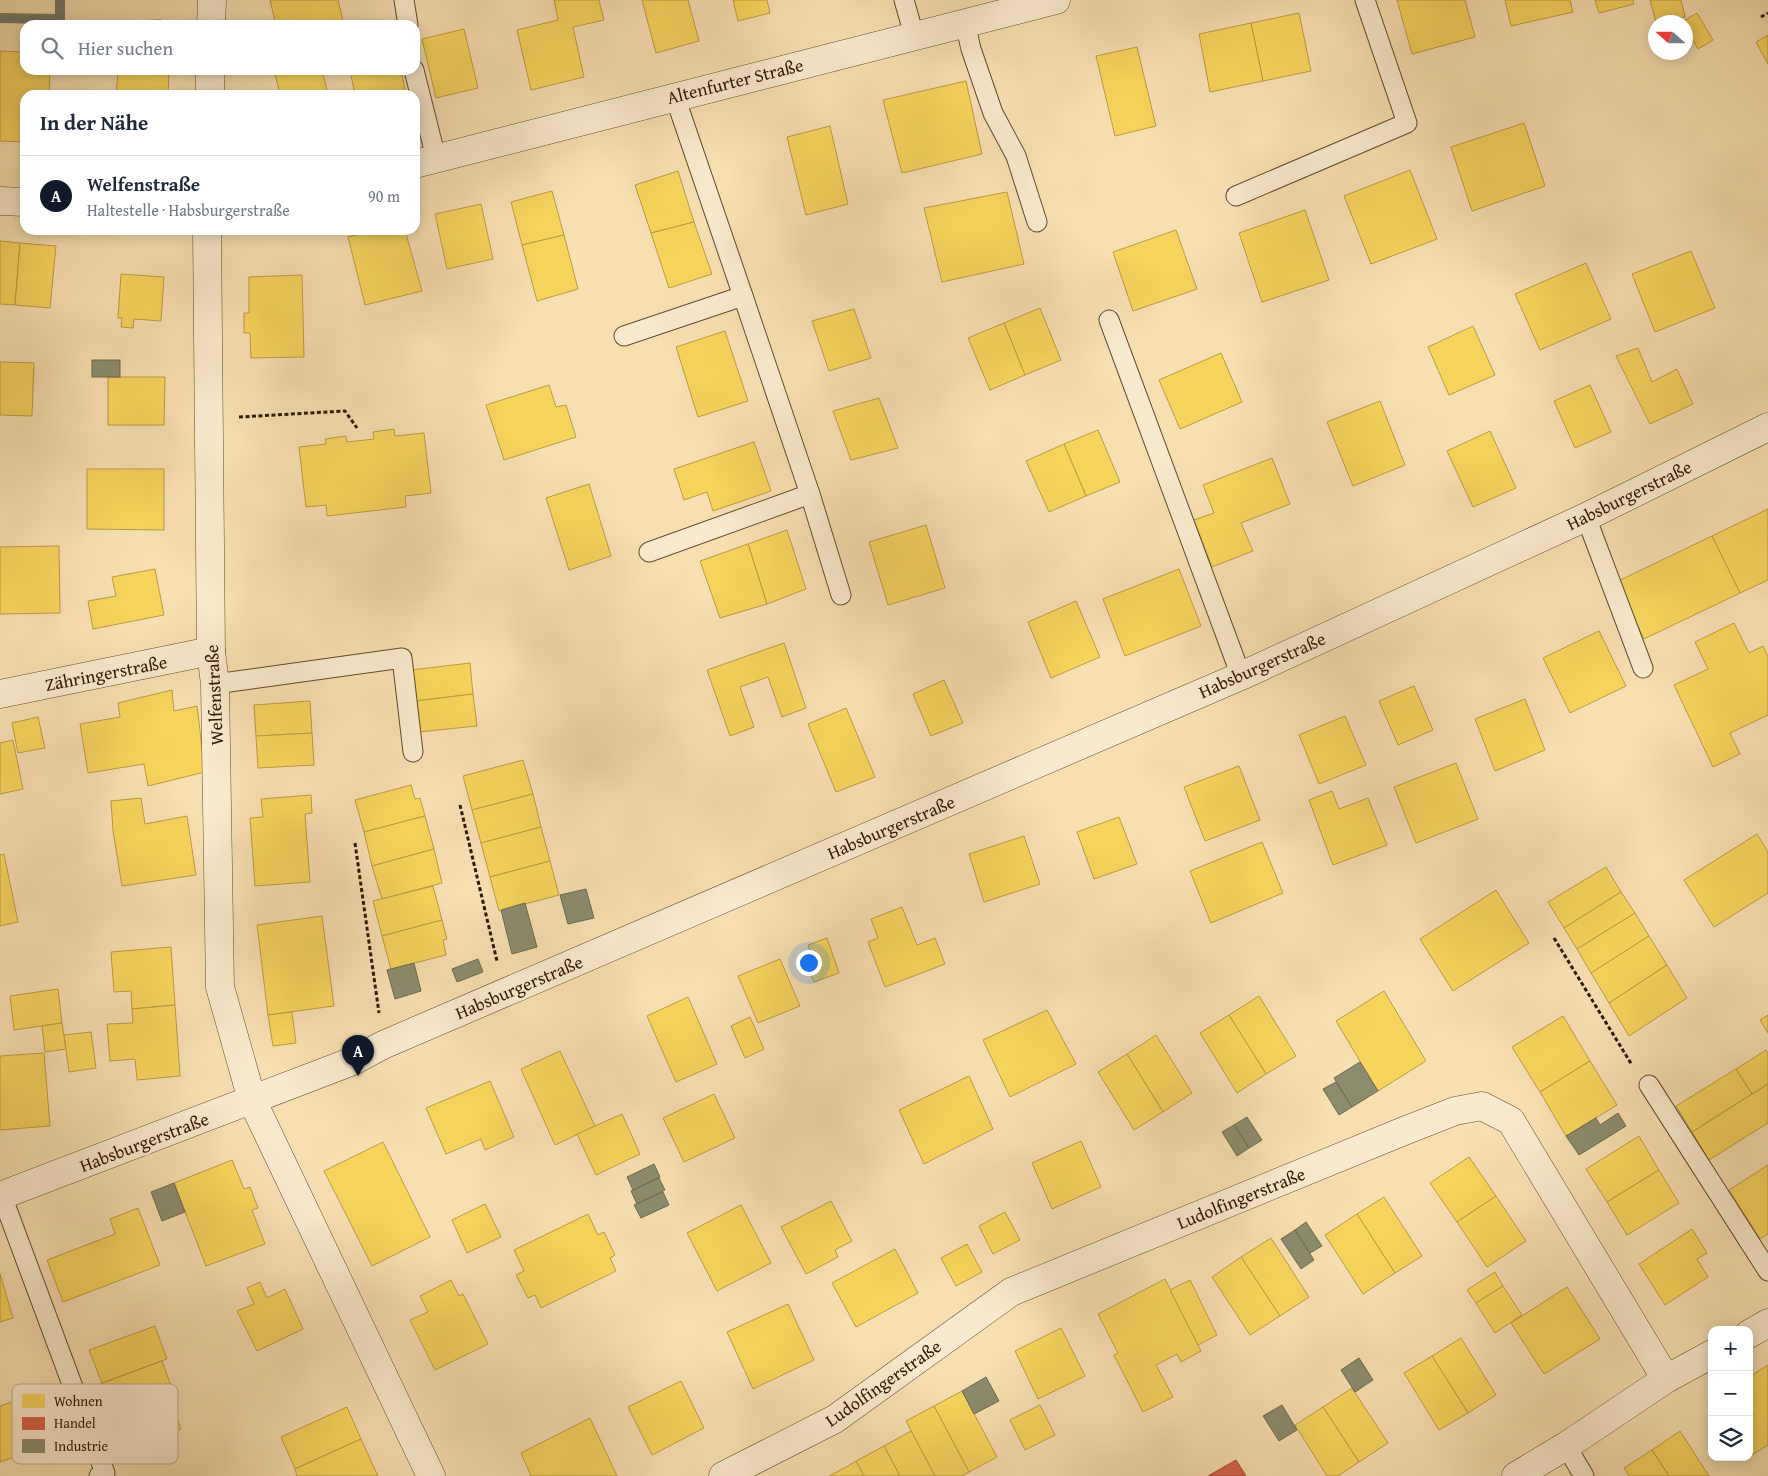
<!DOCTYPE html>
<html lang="de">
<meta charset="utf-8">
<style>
:root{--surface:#fff;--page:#f6f6f7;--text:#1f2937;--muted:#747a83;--line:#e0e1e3;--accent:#111827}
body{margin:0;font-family:"Gentium Book Plus",serif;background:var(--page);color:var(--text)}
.controls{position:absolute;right:15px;bottom:15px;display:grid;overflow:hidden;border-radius:10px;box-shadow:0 2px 12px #0003}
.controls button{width:45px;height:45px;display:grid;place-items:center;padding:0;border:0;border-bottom:1px solid var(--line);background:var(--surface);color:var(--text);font:25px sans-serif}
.compass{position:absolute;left:1648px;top:15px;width:45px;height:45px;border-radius:50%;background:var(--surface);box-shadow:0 2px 12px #0003;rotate:291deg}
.you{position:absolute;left:808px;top:962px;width:18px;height:18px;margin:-12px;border:4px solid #fff;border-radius:50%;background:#1a73e8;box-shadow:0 0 0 8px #1a73e833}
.badge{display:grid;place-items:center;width:32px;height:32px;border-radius:50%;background:var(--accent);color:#fff;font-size:16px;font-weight:700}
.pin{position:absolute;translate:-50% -41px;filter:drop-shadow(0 1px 2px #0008)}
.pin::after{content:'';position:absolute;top:26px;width:18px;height:15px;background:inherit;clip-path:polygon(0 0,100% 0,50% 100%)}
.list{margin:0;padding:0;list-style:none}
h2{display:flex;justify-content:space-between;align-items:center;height:65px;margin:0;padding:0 20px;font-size:21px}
h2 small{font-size:16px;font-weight:400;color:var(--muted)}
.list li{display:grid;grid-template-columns:32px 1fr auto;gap:15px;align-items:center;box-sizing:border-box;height:80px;padding:0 20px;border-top:1px solid var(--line)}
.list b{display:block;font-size:19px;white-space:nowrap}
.list p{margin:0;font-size:16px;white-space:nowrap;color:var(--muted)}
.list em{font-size:16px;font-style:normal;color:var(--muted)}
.icon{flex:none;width:28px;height:28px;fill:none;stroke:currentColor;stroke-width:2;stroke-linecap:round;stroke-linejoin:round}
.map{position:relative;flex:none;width:1768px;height:1476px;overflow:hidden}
.search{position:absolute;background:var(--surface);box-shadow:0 2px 12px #0003;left:20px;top:20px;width:400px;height:55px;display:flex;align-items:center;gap:12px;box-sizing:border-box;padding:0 18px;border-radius:15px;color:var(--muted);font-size:19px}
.panel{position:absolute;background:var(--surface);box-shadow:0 2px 12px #0003;left:20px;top:90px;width:400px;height:145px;border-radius:15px}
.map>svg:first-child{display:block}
.homes{fill:#f6d55c;stroke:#bb9c42}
.shops{fill:#d6604d;stroke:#a44a37}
.industry{fill:#8c8c6e;stroke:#70694e}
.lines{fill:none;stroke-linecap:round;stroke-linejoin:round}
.stream{stroke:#737a6d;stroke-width:10}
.lane-casing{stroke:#624a30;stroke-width:21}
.street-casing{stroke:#624a30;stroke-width:29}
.path{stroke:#301804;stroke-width:3;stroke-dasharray:4 2.5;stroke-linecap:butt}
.lane{stroke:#faeacd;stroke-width:19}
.street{stroke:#faeacd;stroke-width:28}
.labels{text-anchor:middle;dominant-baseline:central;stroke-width:5;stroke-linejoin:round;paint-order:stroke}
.street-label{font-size:18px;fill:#301804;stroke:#faeacd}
.key{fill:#faeacd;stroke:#bdab91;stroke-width:1}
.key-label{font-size:14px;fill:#301804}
</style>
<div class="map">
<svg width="1768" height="1476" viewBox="0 0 1768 1476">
<rect width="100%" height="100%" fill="#f8dfb2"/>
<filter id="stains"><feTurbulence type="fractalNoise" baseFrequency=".004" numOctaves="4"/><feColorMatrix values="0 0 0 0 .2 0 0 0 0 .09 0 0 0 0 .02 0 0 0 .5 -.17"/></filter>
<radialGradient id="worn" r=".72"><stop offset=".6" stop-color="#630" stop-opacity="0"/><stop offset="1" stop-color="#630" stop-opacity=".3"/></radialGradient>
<g class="homes">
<polygon points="270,0 338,0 344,25 276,25"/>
<polygon points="554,0 599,0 604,20 573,27 584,77 531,90 517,30 558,20"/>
<polygon points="642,0 688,0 699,41 656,53"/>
<polygon points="733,0 767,0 770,13 738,21"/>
<polygon points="1397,0 1465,0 1475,37 1412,54"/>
<polygon points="1505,0 1570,0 1573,12 1511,26"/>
<polygon points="1595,0 1633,0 1634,4 1599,13"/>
<polygon points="1650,0 1681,0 1685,17 1666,22 1656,22"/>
<polygon points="1299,13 1311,71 1263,81 1251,23"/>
<polygon points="1697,13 1713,40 1698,49 1686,28 1686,22 1682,22"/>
<polygon points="1251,23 1263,81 1210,92 1199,34"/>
<polygon points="464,29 478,88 436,98 422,39"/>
<polygon points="1768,35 1768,64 1756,42"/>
<polygon points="1137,47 1156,126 1115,136 1096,56"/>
<polygon points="0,51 25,52 25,70 50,70 49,95 25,95 25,142 0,141"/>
<polygon points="118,70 169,72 168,95 116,95"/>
<polygon points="274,70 322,70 328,95 265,95 279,90"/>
<polygon points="350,70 401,70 406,95 355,95"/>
<polygon points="966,81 982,154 902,173 883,100"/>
<polygon points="1524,123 1545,186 1472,211 1451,147"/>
<polygon points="830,126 848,204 806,215 787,137"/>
<polygon points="1410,170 1437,239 1371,264 1344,196"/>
<polygon points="678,171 694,222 651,233 635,185"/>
<polygon points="552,191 564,235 522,245 511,202"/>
<polygon points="1007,192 1024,264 942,282 924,208"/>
<polygon points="481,204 493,259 447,269 435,214"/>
<polygon points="1305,210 1329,280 1262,302 1239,233"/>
<polygon points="694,222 712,274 669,288 651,233"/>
<polygon points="373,230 405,230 422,291 365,305 348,237"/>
<polygon points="1176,230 1197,289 1133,311 1113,252"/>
<polygon points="564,235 578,289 537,301 522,245"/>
<polygon points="0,241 20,243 15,305 0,304"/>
<polygon points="20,243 56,246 50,308 15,305"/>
<polygon points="1691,251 1715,308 1655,332 1632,274"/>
<polygon points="1586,263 1611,319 1540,350 1515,294"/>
<polygon points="121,274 164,277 161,321 134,319 133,328 121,327 122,318 118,318"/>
<polygon points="302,275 304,357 251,358 250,333 244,333 244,313 249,313 249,277"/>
<polygon points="1040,308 1061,360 1025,375 1004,323"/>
<polygon points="854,309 871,358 829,371 812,321"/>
<polygon points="1004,323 1025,375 990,390 968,338"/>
<polygon points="1473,326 1495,375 1449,395 1428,347"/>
<polygon points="725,331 748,401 698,417 676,347"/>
<polygon points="1638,348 1652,382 1677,369 1693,404 1650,424 1616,356"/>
<polygon points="1221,353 1242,402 1180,429 1159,380"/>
<polygon points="0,362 34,363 32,416 0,415"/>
<polygon points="108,377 165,377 164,425 108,425"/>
<polygon points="549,385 556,407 566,405 576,437 504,460 486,405"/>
<polygon points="1590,385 1611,432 1575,448 1554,401"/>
<polygon points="879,398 898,448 851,460 833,411"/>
<polygon points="1380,401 1405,465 1353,486 1327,422"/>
<polygon points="394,429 395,436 424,433 431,493 405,496 406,507 327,516 326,505 306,507 299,447 326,444 325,439 346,436 347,442 374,439 373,432"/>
<polygon points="1098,430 1120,482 1086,496 1064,444"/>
<polygon points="1490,431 1516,488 1473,507 1447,451"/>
<polygon points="754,442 771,491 713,511 707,492 684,500 674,469"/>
<polygon points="1064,444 1086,496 1049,512 1026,461"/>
<polygon points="1272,458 1290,504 1241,523 1253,551 1212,567 1194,520 1214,513 1203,485"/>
<polygon points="87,469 164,469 164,530 87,529"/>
<polygon points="589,484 611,556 569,570 546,498"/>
<polygon points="1768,509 1768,580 1740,593 1712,536"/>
<polygon points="926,525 945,588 888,605 869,542"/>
<polygon points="787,530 806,589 767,604 748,544"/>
<polygon points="1712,536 1740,593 1644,639 1616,582"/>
<polygon points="748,544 767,604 720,618 700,561"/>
<polygon points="59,546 60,613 0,614 0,547"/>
<polygon points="155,569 164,615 93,629 88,601 116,596 112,577"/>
<polygon points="1179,569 1201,626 1125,656 1103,599"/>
<polygon points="1076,601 1100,657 1051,678 1028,622"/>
<polygon points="1734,623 1749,653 1763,646 1768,657 1768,715 1730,733 1740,754 1713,767 1674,685 1708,669 1695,642"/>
<polygon points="1599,631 1626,686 1570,713 1543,658"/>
<polygon points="784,643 806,708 782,717 768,677 740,687 754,727 730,736 707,670"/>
<polygon points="470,663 473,694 415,701 411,670"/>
<polygon points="944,680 963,723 931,736 913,694"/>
<polygon points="1414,686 1433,730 1398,745 1379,701"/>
<polygon points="172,690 174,711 197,706 205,772 148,786 144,764 88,773 80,724 120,717 118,703"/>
<polygon points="473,694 477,726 418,732 415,701"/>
<polygon points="1525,699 1545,750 1495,771 1475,719"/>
<polygon points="310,701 312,733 256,736 254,705"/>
<polygon points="846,708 875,777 836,792 808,724"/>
<polygon points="1345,716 1366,765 1319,784 1299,735"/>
<polygon points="38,717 45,748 18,753 12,723"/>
<polygon points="312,733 314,765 258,768 256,736"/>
<polygon points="13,740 23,789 0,794 0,743"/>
<polygon points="523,760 533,794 472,810 463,776"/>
<polygon points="1456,763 1478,819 1416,843 1394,787"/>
<polygon points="1239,766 1260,820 1205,841 1184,787"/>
<polygon points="411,785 415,799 420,798 425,816 364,832 355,800"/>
<polygon points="1332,791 1339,809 1368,798 1387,845 1333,865 1309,800"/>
<polygon points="533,794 541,827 481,843 472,810"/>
<polygon points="311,795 312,813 305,814 310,882 255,886 250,818 263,817 261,799"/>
<polygon points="141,798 145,824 187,816 196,875 122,886 113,831 111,801"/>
<polygon points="425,816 434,849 372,866 364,832"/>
<polygon points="1119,817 1137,864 1094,879 1077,832"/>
<polygon points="541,827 550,861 490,877 481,843"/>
<polygon points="1757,834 1768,852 1768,893 1714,927 1684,880"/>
<polygon points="1024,836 1040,884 984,902 969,854"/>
<polygon points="1262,842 1283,893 1211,923 1190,871"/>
<polygon points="434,849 442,883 382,899 372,866"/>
<polygon points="4,854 18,922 0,926 0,855"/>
<polygon points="550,861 559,895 499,911 490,877"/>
<polygon points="1606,867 1621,892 1564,928 1548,902"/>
<polygon points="433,886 442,920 382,936 373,901"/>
<polygon points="1496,890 1529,943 1453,991 1420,939"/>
<polygon points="1621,892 1635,913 1577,949 1564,928"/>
<polygon points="902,907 917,945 935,938 945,964 885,987 868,942 878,938 871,919"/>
<polygon points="1635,913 1649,936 1591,973 1577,949"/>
<polygon points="322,916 334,1006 268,1015 257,925"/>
<polygon points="442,920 447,939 443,940 446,955 391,969 382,936"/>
<polygon points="1649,936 1667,965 1609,1003 1591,973"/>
<polygon points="827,938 839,973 814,982 809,969 816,967 808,945"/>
<polygon points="171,947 175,1005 132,1009 131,991 114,992 111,952"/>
<polygon points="780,959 800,1006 758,1023 738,976"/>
<polygon points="1667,965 1687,998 1629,1036 1609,1003"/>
<polygon points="58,989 62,1023 14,1030 10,996"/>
<polygon points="1384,991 1426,1061 1378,1091 1336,1021"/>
<polygon points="1259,996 1296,1056 1266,1074 1229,1015"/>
<polygon points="688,997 717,1064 676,1082 647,1016"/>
<polygon points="175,1005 180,1076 137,1080 135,1059 110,1061 107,1024 133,1023 132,1009"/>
<polygon points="1047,1010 1076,1064 1010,1097 983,1040"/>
<polygon points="292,1012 296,1043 273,1046 268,1015"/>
<polygon points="1229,1015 1266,1074 1237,1093 1200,1033"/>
<polygon points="1768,1015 1768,1033 1760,1020"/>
<polygon points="1563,1016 1590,1061 1540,1092 1512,1047"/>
<polygon points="750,1017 764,1049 745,1058 731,1026"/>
<polygon points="62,1023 66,1049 45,1052 42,1026"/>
<polygon points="91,1032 96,1068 69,1072 64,1035"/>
<polygon points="1156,1035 1192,1093 1163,1112 1127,1054"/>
<polygon points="1766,1050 1768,1054 1768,1084 1752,1094 1736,1069"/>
<polygon points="560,1051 595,1126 555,1145 521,1069"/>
<polygon points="44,1053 50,1126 0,1130 0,1056"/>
<polygon points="1127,1054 1163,1112 1134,1130 1098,1072"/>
<polygon points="1590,1061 1617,1105 1566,1136 1540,1092"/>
<polygon points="1736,1069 1752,1094 1692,1132 1676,1106"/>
<polygon points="969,1076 993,1129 924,1164 899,1110"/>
<polygon points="490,1081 514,1137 485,1150 481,1139 446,1154 426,1108"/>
<polygon points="1768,1084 1768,1123 1709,1160 1692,1132"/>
<polygon points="714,1094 735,1138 684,1162 663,1118"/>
<polygon points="622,1114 640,1154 596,1175 577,1134"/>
<polygon points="1639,1136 1659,1170 1607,1202 1586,1169"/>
<polygon points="1081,1141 1101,1187 1052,1209 1032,1163"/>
<polygon points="383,1142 430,1237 372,1266 324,1171"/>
<polygon points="1469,1157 1496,1196 1457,1222 1430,1183"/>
<polygon points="232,1160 244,1189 250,1187 258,1208 252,1210 265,1244 206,1266 174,1183"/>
<polygon points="1768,1165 1768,1234 1760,1239 1729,1190"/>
<polygon points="1659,1170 1679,1203 1627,1235 1607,1202"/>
<polygon points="1496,1196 1526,1241 1487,1267 1457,1222"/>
<polygon points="1384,1197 1422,1256 1395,1273 1357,1214"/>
<polygon points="831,1201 852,1241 835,1250 838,1257 806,1274 781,1227"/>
<polygon points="485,1204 501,1237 467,1253 452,1220"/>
<polygon points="741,1205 771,1263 717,1291 687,1233"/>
<polygon points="138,1208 160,1265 63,1302 47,1260 115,1234 110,1219"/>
<polygon points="1005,1212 1020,1240 993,1254 979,1226"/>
<polygon points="588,1214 598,1235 604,1232 615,1255 610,1258 616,1271 541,1308 535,1295 528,1298 516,1275 524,1271 514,1250"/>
<polygon points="1357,1214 1395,1273 1363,1294 1325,1235"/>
<polygon points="1692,1229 1707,1253 1697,1259 1708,1277 1665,1305 1639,1264"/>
<polygon points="1271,1238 1309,1297 1280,1316 1241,1257"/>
<polygon points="967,1244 982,1272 956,1286 941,1258"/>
<polygon points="895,1249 918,1293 856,1327 832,1283"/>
<polygon points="1241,1257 1280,1316 1250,1335 1212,1277"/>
<polygon points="1495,1272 1503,1286 1476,1303 1467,1290"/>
<polygon points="0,1274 13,1318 0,1322"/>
<polygon points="1165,1279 1201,1351 1181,1362 1177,1354 1156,1365 1173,1397 1143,1412 1114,1355 1118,1353 1098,1314"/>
<polygon points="451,1280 459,1296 463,1294 488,1344 435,1370 410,1320 428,1312 420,1296"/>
<polygon points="1190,1280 1217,1335 1198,1345 1170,1290"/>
<polygon points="260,1282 267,1298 285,1289 303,1329 257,1351 237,1311 254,1304 247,1288"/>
<polygon points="1503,1286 1522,1315 1495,1333 1476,1303"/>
<polygon points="1567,1287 1600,1339 1544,1374 1511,1323"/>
<polygon points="788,1304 814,1360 753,1389 727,1332"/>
<polygon points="155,1326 167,1359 102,1383 89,1350"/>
<polygon points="1061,1328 1085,1376 1038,1399 1015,1351"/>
<polygon points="1461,1338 1496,1395 1468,1413 1432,1356"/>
<polygon points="1432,1356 1468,1413 1439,1430 1404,1373"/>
<polygon points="162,1361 174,1394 109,1418 97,1385"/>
<polygon points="1768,1365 1768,1445 1749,1457 1749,1377"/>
<polygon points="681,1381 704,1428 652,1455 628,1407"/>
<polygon points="1352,1388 1388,1443 1359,1462 1323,1407"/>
<polygon points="962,1391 997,1457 969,1472 934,1406"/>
<polygon points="169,1396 181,1429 116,1453 104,1420"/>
<polygon points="15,1401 32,1451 0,1462 0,1406"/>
<polygon points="1040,1405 1055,1435 1025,1450 1010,1420"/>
<polygon points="934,1406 969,1472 962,1476 935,1476 906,1421"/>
<polygon points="347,1407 361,1439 295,1469 281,1437"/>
<polygon points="1323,1407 1359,1462 1338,1476 1327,1476 1295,1425"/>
<polygon points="590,1418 617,1476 531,1476 521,1453"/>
<polygon points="911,1431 935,1476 900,1476 884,1446"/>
<polygon points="1680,1431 1709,1476 1669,1476 1652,1450"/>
<polygon points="361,1439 378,1476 297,1476 295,1469"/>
<polygon points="884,1446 900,1476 864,1476 856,1461"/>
<polygon points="1652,1450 1669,1476 1629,1476 1624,1468"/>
<polygon points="856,1461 864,1476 829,1476 848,1466"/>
</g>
<polygon class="shops" points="1236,1460 1246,1476 1208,1476"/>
<g class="industry">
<polygon points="161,20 161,25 131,25 131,21"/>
<polygon points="149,70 177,70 177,72 149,71"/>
<rect x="92" y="360" width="28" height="17"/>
<polygon points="586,889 594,918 568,924 560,895"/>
<polygon points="525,903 537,947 512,954 501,910"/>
<polygon points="478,959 483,972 457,982 452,969"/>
<polygon points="414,963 421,991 395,999 387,970"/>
<polygon points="1360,1062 1378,1091 1352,1107 1334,1078"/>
<polygon points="1336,1082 1352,1107 1339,1115 1323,1089"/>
<polygon points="1618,1113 1626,1126 1579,1155 1566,1136 1596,1118 1600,1125"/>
<polygon points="1247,1117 1262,1140 1249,1148 1234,1125"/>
<polygon points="1234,1125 1249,1148 1237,1156 1222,1132"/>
<polygon points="654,1164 660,1177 633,1190 627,1177"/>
<polygon points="659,1178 665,1190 637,1204 631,1191"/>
<polygon points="174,1183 185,1212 162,1221 151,1192"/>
<polygon points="663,1192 669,1205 641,1218 634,1205"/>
<polygon points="1306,1222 1322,1246 1310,1253 1295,1230"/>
<polygon points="1295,1230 1314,1260 1301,1269 1281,1239"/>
<polygon points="1359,1358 1373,1380 1355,1392 1341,1370"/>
<polygon points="986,1377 999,1401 974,1414 962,1391"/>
<polygon points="1282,1405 1297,1430 1279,1441 1263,1416"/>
</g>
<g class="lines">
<polyline class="stream" points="0,18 60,19 60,0"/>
<g class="lane-casing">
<g id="lane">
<polyline points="404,0 408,25"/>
<polyline points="904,0 914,35"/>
<polyline points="965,23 971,49 993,113 1016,156 1037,222"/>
<polyline points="414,70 436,158"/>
<polyline points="675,97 743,296"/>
<polyline points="1236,196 1407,123 1365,0"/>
<polyline points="1109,320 1241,676"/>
<polyline points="624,336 743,296 810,494 841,595"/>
<polyline points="1586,517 1643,668"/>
<polyline points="649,552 810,494"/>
<polyline points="215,684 402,658 413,752"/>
<polyline points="1649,1085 1768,1271"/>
<polyline points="2,1196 105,1473 99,1476"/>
<polyline points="1566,1446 1584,1476"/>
</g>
</g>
<g class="street-casing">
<g id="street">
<polyline points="211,25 212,0"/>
<polyline points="210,95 210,70"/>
<polyline points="415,164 1056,0"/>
<polyline points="0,201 25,202"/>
<polyline points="207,230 211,651 215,684 220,987 252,1100 431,1476"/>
<polyline points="0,694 211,651"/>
<polyline points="0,1196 353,1061 383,1045 1241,676 1586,517 1768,427"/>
<polyline points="1749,1334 1768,1323"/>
<polyline points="723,1476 835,1419 1011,1292 1404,1131 1455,1111 1482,1106 1511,1121 1666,1379"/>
<polyline points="1516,1476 1566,1446 1666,1379 1712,1354"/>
</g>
</g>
<g class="path">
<polyline points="1761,17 1768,13"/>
<polyline points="239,417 345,411 357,428"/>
<polyline points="460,805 497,961"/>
<polyline points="355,843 379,1013"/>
<polyline points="1554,938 1632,1065"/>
</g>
<use href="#lane" class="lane"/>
<use href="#street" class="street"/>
</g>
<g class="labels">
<g class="street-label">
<text transform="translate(735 81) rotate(-14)">Altenfurter Straße</text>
<text transform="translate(1629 495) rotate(-26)">Habsburgerstraße</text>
<text transform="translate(1262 665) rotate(-24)">Habsburgerstraße</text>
<text transform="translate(106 673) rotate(-11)">Zähringerstraße</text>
<text transform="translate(214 695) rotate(-93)">Welfenstraße</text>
<text transform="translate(891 827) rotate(-23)">Habsburgerstraße</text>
<text transform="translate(519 987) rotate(-23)">Habsburgerstraße</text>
<text transform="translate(144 1142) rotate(-21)">Habsburgerstraße</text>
<text transform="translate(1241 1198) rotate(-22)">Ludolfingerstraße</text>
<text transform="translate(883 1383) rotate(-35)">Ludolfingerstraße</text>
</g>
</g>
<rect x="12" y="1384" width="166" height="80" rx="8" class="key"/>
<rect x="22" y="1394" width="23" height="14" fill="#f6d55c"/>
<rect x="22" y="1417" width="23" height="13" fill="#d6604d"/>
<rect x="22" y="1439" width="23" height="14" fill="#8c8c6e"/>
<g class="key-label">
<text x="54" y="1406">Wohnen</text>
<text x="54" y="1428">Handel</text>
<text x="54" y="1451">Industrie</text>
</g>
<rect width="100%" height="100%" filter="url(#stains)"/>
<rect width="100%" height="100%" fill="url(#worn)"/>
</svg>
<div class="controls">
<button>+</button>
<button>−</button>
<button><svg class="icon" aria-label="layers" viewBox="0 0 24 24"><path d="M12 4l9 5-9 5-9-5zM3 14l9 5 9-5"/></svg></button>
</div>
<svg class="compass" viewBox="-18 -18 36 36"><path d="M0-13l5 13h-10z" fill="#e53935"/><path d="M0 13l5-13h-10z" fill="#747a83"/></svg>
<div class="you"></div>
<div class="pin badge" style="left:358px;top:1076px">A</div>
<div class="search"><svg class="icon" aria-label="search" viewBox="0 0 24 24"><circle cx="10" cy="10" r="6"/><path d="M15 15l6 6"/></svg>Hier suchen</div>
<section class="panel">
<h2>In der Nähe<small></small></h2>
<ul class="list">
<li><span class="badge">A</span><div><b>Welfenstraße</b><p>Haltestelle · Habsburgerstraße</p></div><em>90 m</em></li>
</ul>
</section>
</div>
